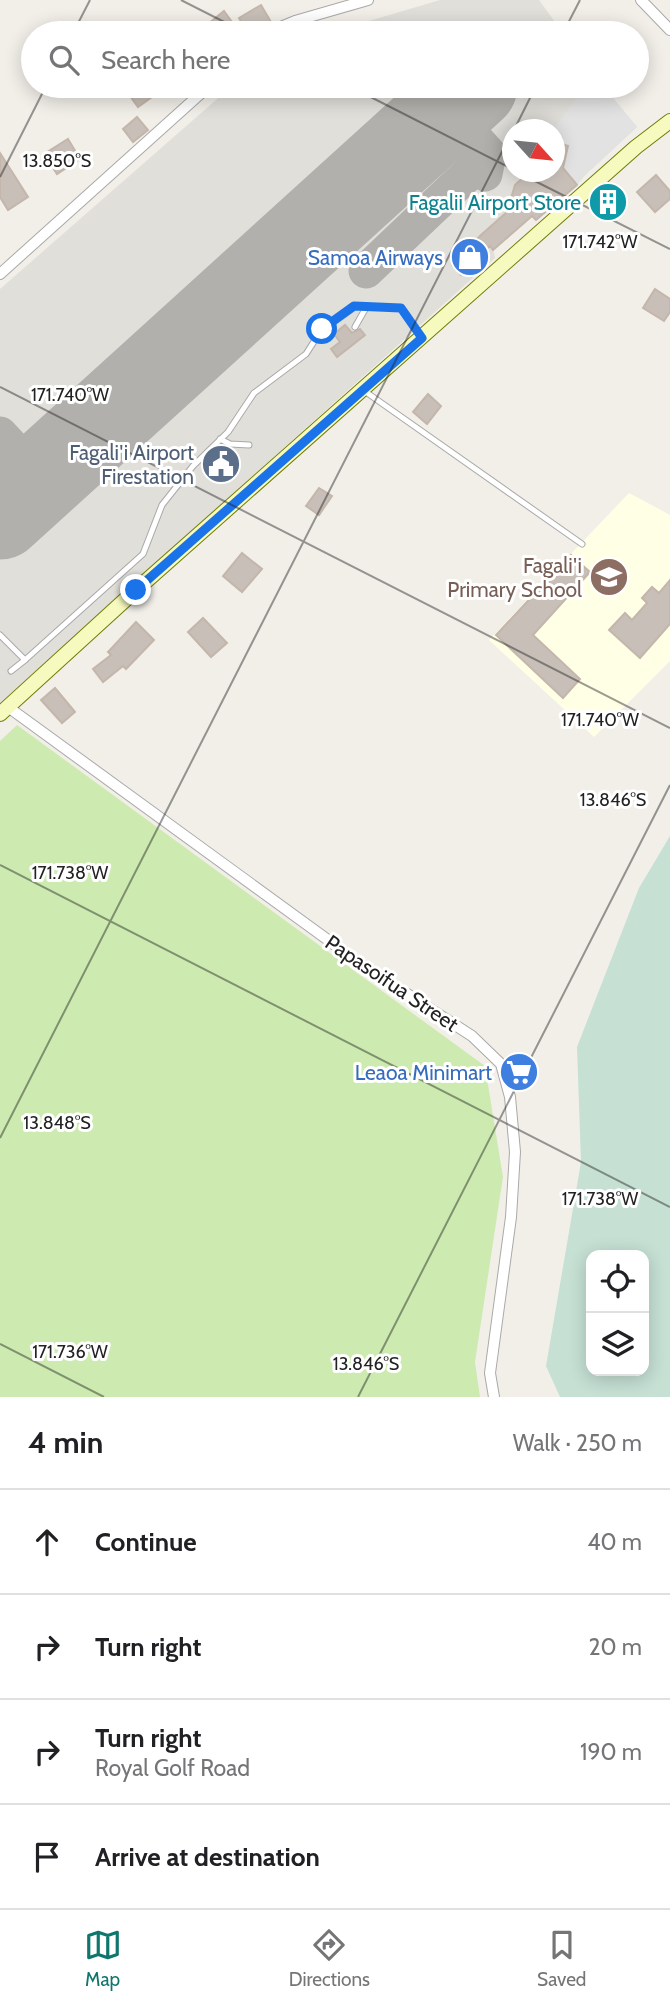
<!DOCTYPE html>
<meta charset="utf-8">
<style>
:root{--surface:#fff;--page:#f6f6f6;--text:#202124;--muted:#757577;--line:#e0e0e0;--accent:#0f766e}
body{margin:0;font-family:Cabin,sans-serif;background:var(--page);color:var(--text)}
.controls{position:absolute;right:21px;bottom:21px;display:grid;overflow:hidden;border-radius:14px;box-shadow:0 4px 18px #0003}
.controls button{width:63px;height:63px;display:grid;place-items:center;padding:0;border:0;border-bottom:2px solid var(--line);background:var(--surface);color:var(--text);font:35px sans-serif}
.compass{position:absolute;left:502px;top:119px;width:63px;height:63px;border-radius:50%;background:var(--surface);box-shadow:0 4px 18px #0003;rotate:117deg}
.stop{position:absolute;width:21px;height:21px;margin:-16px;border:5px solid #1a73e8;border-radius:50%;background:#fff}
.stop.end{background:#1a73e8;border-color:#fff;box-shadow:0 2px 7px #0008}
.list{margin:0;padding:0;list-style:none}
h2{display:flex;justify-content:space-between;align-items:center;height:91px;margin:0;padding:0 28px;font-size:30px}
h2 small{font-size:23px;font-weight:400;color:var(--muted)}
.list li{display:grid;grid-template-columns:46px 1fr auto;gap:21px;align-items:center;box-sizing:border-box;height:105px;padding:0 28px;border-top:2px solid var(--line)}
.list b{display:block;font-size:26px;white-space:nowrap}
.list p{margin:0;font-size:23px;white-space:nowrap;color:var(--muted)}
.list em{font-size:23px;font-style:normal;color:var(--muted)}
.icon{flex:none;width:38px;height:38px;fill:none;stroke:currentColor;stroke-width:2;stroke-linecap:round;stroke-linejoin:round}
.map{position:relative;flex:none;width:670px;height:1397px;overflow:hidden}
.search{position:absolute;background:var(--surface);box-shadow:0 4px 18px #0003;left:21px;right:21px;top:21px;height:77px;display:flex;align-items:center;gap:18px;box-sizing:border-box;padding:0 24px;border-radius:38px;color:var(--muted);font-size:26px}
.sheet{height:511px;background:var(--surface)}
nav{display:flex;justify-content:space-around;align-items:center;box-sizing:border-box;height:98px;border-top:2px solid var(--line);background:var(--surface);font-size:19px;color:var(--muted)}
nav a{display:grid;justify-items:center;gap:4px}
nav .on{color:var(--accent)}
.map>svg:first-child{display:block}
.education{fill:#ffffe5}
.airport{fill:#e1dfda;fill-rule:evenodd}
.grass{fill:#cdebb0}
.wetland{fill:#c6e0d4;fill-rule:evenodd}
.parking{fill:#e2e2e2}
.lines{fill:none;stroke-linecap:round;stroke-linejoin:round}
.taxiway{stroke:#b1b0ac;stroke-width:35}
.runway{stroke:#b1b0ac;stroke-width:89}
.building{fill:#c7bfb8;stroke:#c4b6ab;stroke-width:2}
.service-casing{stroke:#a9a9a9;stroke-width:7}
.minor-casing{stroke:#a9a9a9;stroke-width:12}
.secondary-casing{stroke:#707d05;stroke-width:16}
.service{stroke:#fff;stroke-width:5}
.minor{stroke:#fff;stroke-width:10}
.secondary{stroke:#f7fabf;stroke-width:14}
.route{stroke:#1a73e8;stroke-width:9}
.ticks{fill:none;stroke:#222;stroke-width:2;stroke-opacity:0.45}
.labels{text-anchor:middle;dominant-baseline:central;stroke-width:6;stroke-linejoin:round;paint-order:stroke}
.culture-label{font-size:21px;fill:#0d838f;stroke:#fff;text-anchor:end}
.shop-label{font-size:21px;fill:#366cbe;stroke:#fff;text-anchor:end}
.service-label{font-size:21px;fill:#4e5e75;stroke:#fff;text-anchor:end}
.education-label{font-size:21px;fill:#785e54;stroke:#fff;text-anchor:end}
.street-label{font-size:21px;fill:#222;stroke:#fff}
.ticks-label{font-size:18px;text-anchor:middle;fill:#222;stroke:#fff;stroke-width:6;stroke-linejoin:round;paint-order:stroke}
</style>
<div class="map">
<svg width="670" height="1397" viewBox="0 0 670 1397">
<rect width="100%" height="100%" fill="#f2efe9"/>
<polygon class="education" points="629,493 670,515 670,661 594,737 489,640"/>
<g class="airport">
<polygon points="440,0 539,0 563,33 328,33"/>
<path d="M 232,86 L 603,86 L 637,127 L 584,176 L 577,185 L 536,220 L 532,216 L 493,249 L 495,258 L 0,703 L 0,289 ZM 512,130 L 554,130 L 554,172 L 512,172 Z"/>
</g>
<polygon class="grass" points="17,725 485,1066 503,1177 475,1362 480,1397 0,1397 0,741"/>
<path class="wetland" d="M 670,836 L 670,1397 L 560,1397 L 546,1366 L 581,1162 L 577,1047 L 639,888 ZM 591,1255 L 644,1255 L 644,1371 L 591,1371 Z"/>
<polygon class="parking" points="585,86 603,86 637,127 584,176 577,185 563,168 568,146 555,142 553,130"/>
<g class="lines">
<g class="taxiway">
<polyline points="448,108 489,154 485,174"/>
<polyline points="366,271 489,154"/>
<polyline points="0,434 40,477"/>
</g>
<polyline class="runway" points="0,515 473,86"/>
</g>
<g class="building">
<polygon points="261,5 271,22 260,28 258,33 248,33 239,18"/>
<polygon points="224,11 232,22 218,33 197,33"/>
<polygon points="123,86 167,86 138,107"/>
<polygon points="137,117 148,130 133,142 123,129"/>
<polygon points="68,139 80,159 57,174 44,154"/>
<polygon points="555,142 568,146 563,168 577,185 536,220 532,216 493,250 490,246 461,275 452,265 481,235 507,212 515,185 529,172 555,172"/>
<polygon points="0,153 28,197 8,210 0,197"/>
<polygon points="656,175 670,191 670,199 655,212 637,192"/>
<polygon points="610,186 624,200 606,217 593,203"/>
<polygon points="655,289 670,299 670,312 664,321 643,308"/>
<polygon points="345,325 352,333 360,329 365,335 337,357 331,349 340,342 334,334"/>
<polygon points="428,394 441,406 427,424 413,412"/>
<polygon points="319,488 332,496 319,515 306,506"/>
<polygon points="242,553 262,569 242,592 223,576"/>
<polygon points="571,555 590,572 533,635 580,679 563,698 496,635"/>
<polygon points="670,580 670,624 640,658 609,630 625,613 632,620 647,603 642,598 652,587 659,593"/>
<polygon points="203,618 227,643 211,657 188,632"/>
<polygon points="136,622 154,640 126,669 123,666 103,682 93,669 111,655 108,652"/>
<polygon points="55,688 75,712 62,723 41,700"/>
<polygon points="519,1059 531,1066 522,1082 512,1076 511,1072"/>
</g>
<g class="lines">
<g class="service-casing">
<g id="service">
<polyline points="355,327 367,306"/>
<polyline points="363,390 582,544"/>
<polyline points="220,439 230,444 249,445"/>
<polyline points="0,635 25,660 143,554 162,505 193,466 228,432 254,393 306,354 322,329 354,306 401,308 420,335"/>
<polyline points="11,671 25,660"/>
</g>
</g>
<g class="minor-casing">
<g id="minor">
<polyline points="641,0 670,30"/>
<polyline points="266,33 295,21 368,0"/>
<polyline points="0,274 209,86"/>
<polyline points="8,707 361,964 472,1036 501,1064 510,1097 515,1152 511,1217 490,1373 494,1397"/>
</g>
</g>
<g class="secondary-casing">
<polyline id="secondary" points="0,714 136,590 636,147 670,121"/>
</g>
<use href="#service" class="service"/>
<use href="#minor" class="minor"/>
<use href="#secondary" class="secondary"/>
</g>
<g class="lines">
<polyline class="route" points="136,590 422,338 401,308 354,306 322,329"/>
</g>
<path class="ticks" d="M 181,0 L 246,33M 73,33 L 90,0M 563,33 L 580,0M 349,86 L 512,169M 514,130 L 536,86M 517,172 L 670,249M 0,177 L 46,86M 0,387 L 670,728M 0,865 L 670,1207M 0,1138 L 512,132M 0,1344 L 104,1397M 358,1397 L 670,785"/>
<defs>
<g id="building-disc" transform="scale(2.0125)"><circle r="9.5" fill="#0f9aa8" stroke="#fff"/><path d="M-4-6H4V6H1V3H-1V6H-4ZM-2.5-4.3h1.7v1.8h-1.7ZM.8-4.3h1.7v1.8H.8ZM-2.5-1h1.7V.8h-1.7ZM.8-1h1.7V.8H.8Z" fill="#fff"/></g>
<g id="shop-disc" transform="scale(2.0125)"><circle r="9.5" fill="#3f7fe0" stroke="#fff"/><path d="M-5-2.5h2.3a2.7 3.5 0 0 1 5.4 0H5L5.5 6h-11ZM-1.5-2.5h3a1.5 2.3 0 0 0-3 0Z" fill="#fff"/></g>
<g id="civic-disc" transform="scale(2.0125)"><circle r="9.5" fill="#5c6f8a" stroke="#fff"/><path d="M-.6-6.5H3V-4.5H.6V-3L4-1V1h2V6H-6V1h2V-1L-.6-3ZM-1.2 2.5V6h2.4V2.5Z" fill="#fff"/></g>
<g id="school-disc" transform="scale(2.0125)"><circle r="9.5" fill="#8d6e63" stroke="#fff"/><path d="M0-5L7-2L0 1L-7-2ZM-4 1L0 2.5L4 1V4Q0 6-4 4Z" fill="#fff"/></g>
<g id="supermarket-disc" transform="scale(2.0125)"><circle r="9.5" fill="#3f7fe0" stroke="#fff"/><path d="M-6-5.5h2.5l.6 2H6L4.5 2H-2.5L-4.4-4H-6ZM-1.5 3.2a1.3 1.3 0 1 0 .1 0ZM3 3.2a1.3 1.3 0 1 0 .1 0Z" fill="#fff"/></g>
</defs>
<g fill-rule="evenodd">
<use href="#building-disc" x="608" y="202"/>
<use href="#shop-disc" x="470" y="257"/>
<use href="#civic-disc" x="221" y="464"/>
<use href="#school-disc" x="609" y="577"/>
<use href="#supermarket-disc" x="519" y="1072"/>
</g>
<g class="labels">
<g class="culture-label">
<text x="581" y="202">Fagalii Airport Store</text>
</g>
<g class="shop-label">
<text x="443" y="257">Samoa Airways</text>
<text x="492" y="1072">Leaoa Minimart</text>
</g>
<g class="service-label">
<text x="194" y="452">Fagali'i Airport<tspan x="194" dy="24">Firestation</tspan></text>
</g>
<g class="education-label">
<text x="582" y="565">Fagali'i<tspan x="582" dy="24">Primary School</tspan></text>
</g>
<g class="street-label">
<text transform="translate(392 983) rotate(34)">Papasoifua Street</text>
</g>
</g>
<g class="ticks-label">
<text x="57" y="167">13.850°S</text>
<text x="600" y="248">171.742°W</text>
<text x="70" y="401">171.740°W</text>
<text x="600" y="726">171.740°W</text>
<text x="613" y="806">13.846°S</text>
<text x="70" y="879">171.738°W</text>
<text x="57" y="1129">13.848°S</text>
<text x="600" y="1205">171.738°W</text>
<text x="70" y="1358">171.736°W</text>
<text x="366" y="1370">13.846°S</text>
</g>
</svg>
<div class="controls">
<button><svg class="icon" aria-label="locate" viewBox="0 0 24 24"><circle cx="12" cy="12" r="6"/><path d="M12 2v4M12 18v4M2 12h4M18 12h4"/></svg></button>
<button><svg class="icon" aria-label="layers" viewBox="0 0 24 24"><path d="M12 4l9 5-9 5-9-5zM3 14l9 5 9-5"/></svg></button>
</div>
<svg class="compass" viewBox="-18 -18 36 36"><path d="M0-13l5 13h-10z" fill="#e53935"/><path d="M0 13l5-13h-10z" fill="#757577"/></svg>
<div class="stop" style="left:322px;top:329px"></div>
<div class="stop end" style="left:136px;top:590px"></div>
<div class="search"><svg class="icon" aria-label="search" viewBox="0 0 24 24"><circle cx="10" cy="10" r="6"/><path d="M15 15l6 6"/></svg>Search here</div>
</div>
<section class="sheet">
<h2>4 min<small>Walk · 250 m</small></h2>
<ul class="list">
<li><svg class="icon" aria-label="ahead" viewBox="0 0 24 24"><path d="M12 20V5M6 11l6-6 6 6"/></svg><div><b>Continue</b></div><em>40 m</em></li>
<li><svg class="icon" aria-label="right" viewBox="0 0 24 24"><path d="M7 20v-9h11M14 6l5 5-5 5"/></svg><div><b>Turn right</b></div><em>20 m</em></li>
<li><svg class="icon" aria-label="right" viewBox="0 0 24 24"><path d="M7 20v-9h11M14 6l5 5-5 5"/></svg><div><b>Turn right</b><p>Royal Golf Road</p></div><em>190 m</em></li>
<li><svg class="icon" aria-label="arrive" viewBox="0 0 24 24"><path d="M6 21V4h12l-3 4 3 4H6"/></svg><div><b>Arrive at destination</b></div></li>
</ul>
</section>
<nav>
<a class="on"><svg class="icon" aria-label="map" viewBox="0 0 24 24"><path d="M3 6l6-2 6 2 6-2v14l-6 2-6-2-6 2zM9 4v14M15 6v14"/></svg>Map</a>
<a><svg class="icon" aria-label="directions" viewBox="0 0 24 24"><path d="M12 3l9 9-9 9-9-9zM9 14v-3h6M13 9l2 2-2 2"/></svg>Directions</a>
<a><svg class="icon" aria-label="saved" viewBox="0 0 24 24"><path d="M7 4h10v16l-5-4-5 4z"/></svg>Saved</a>
</nav>
